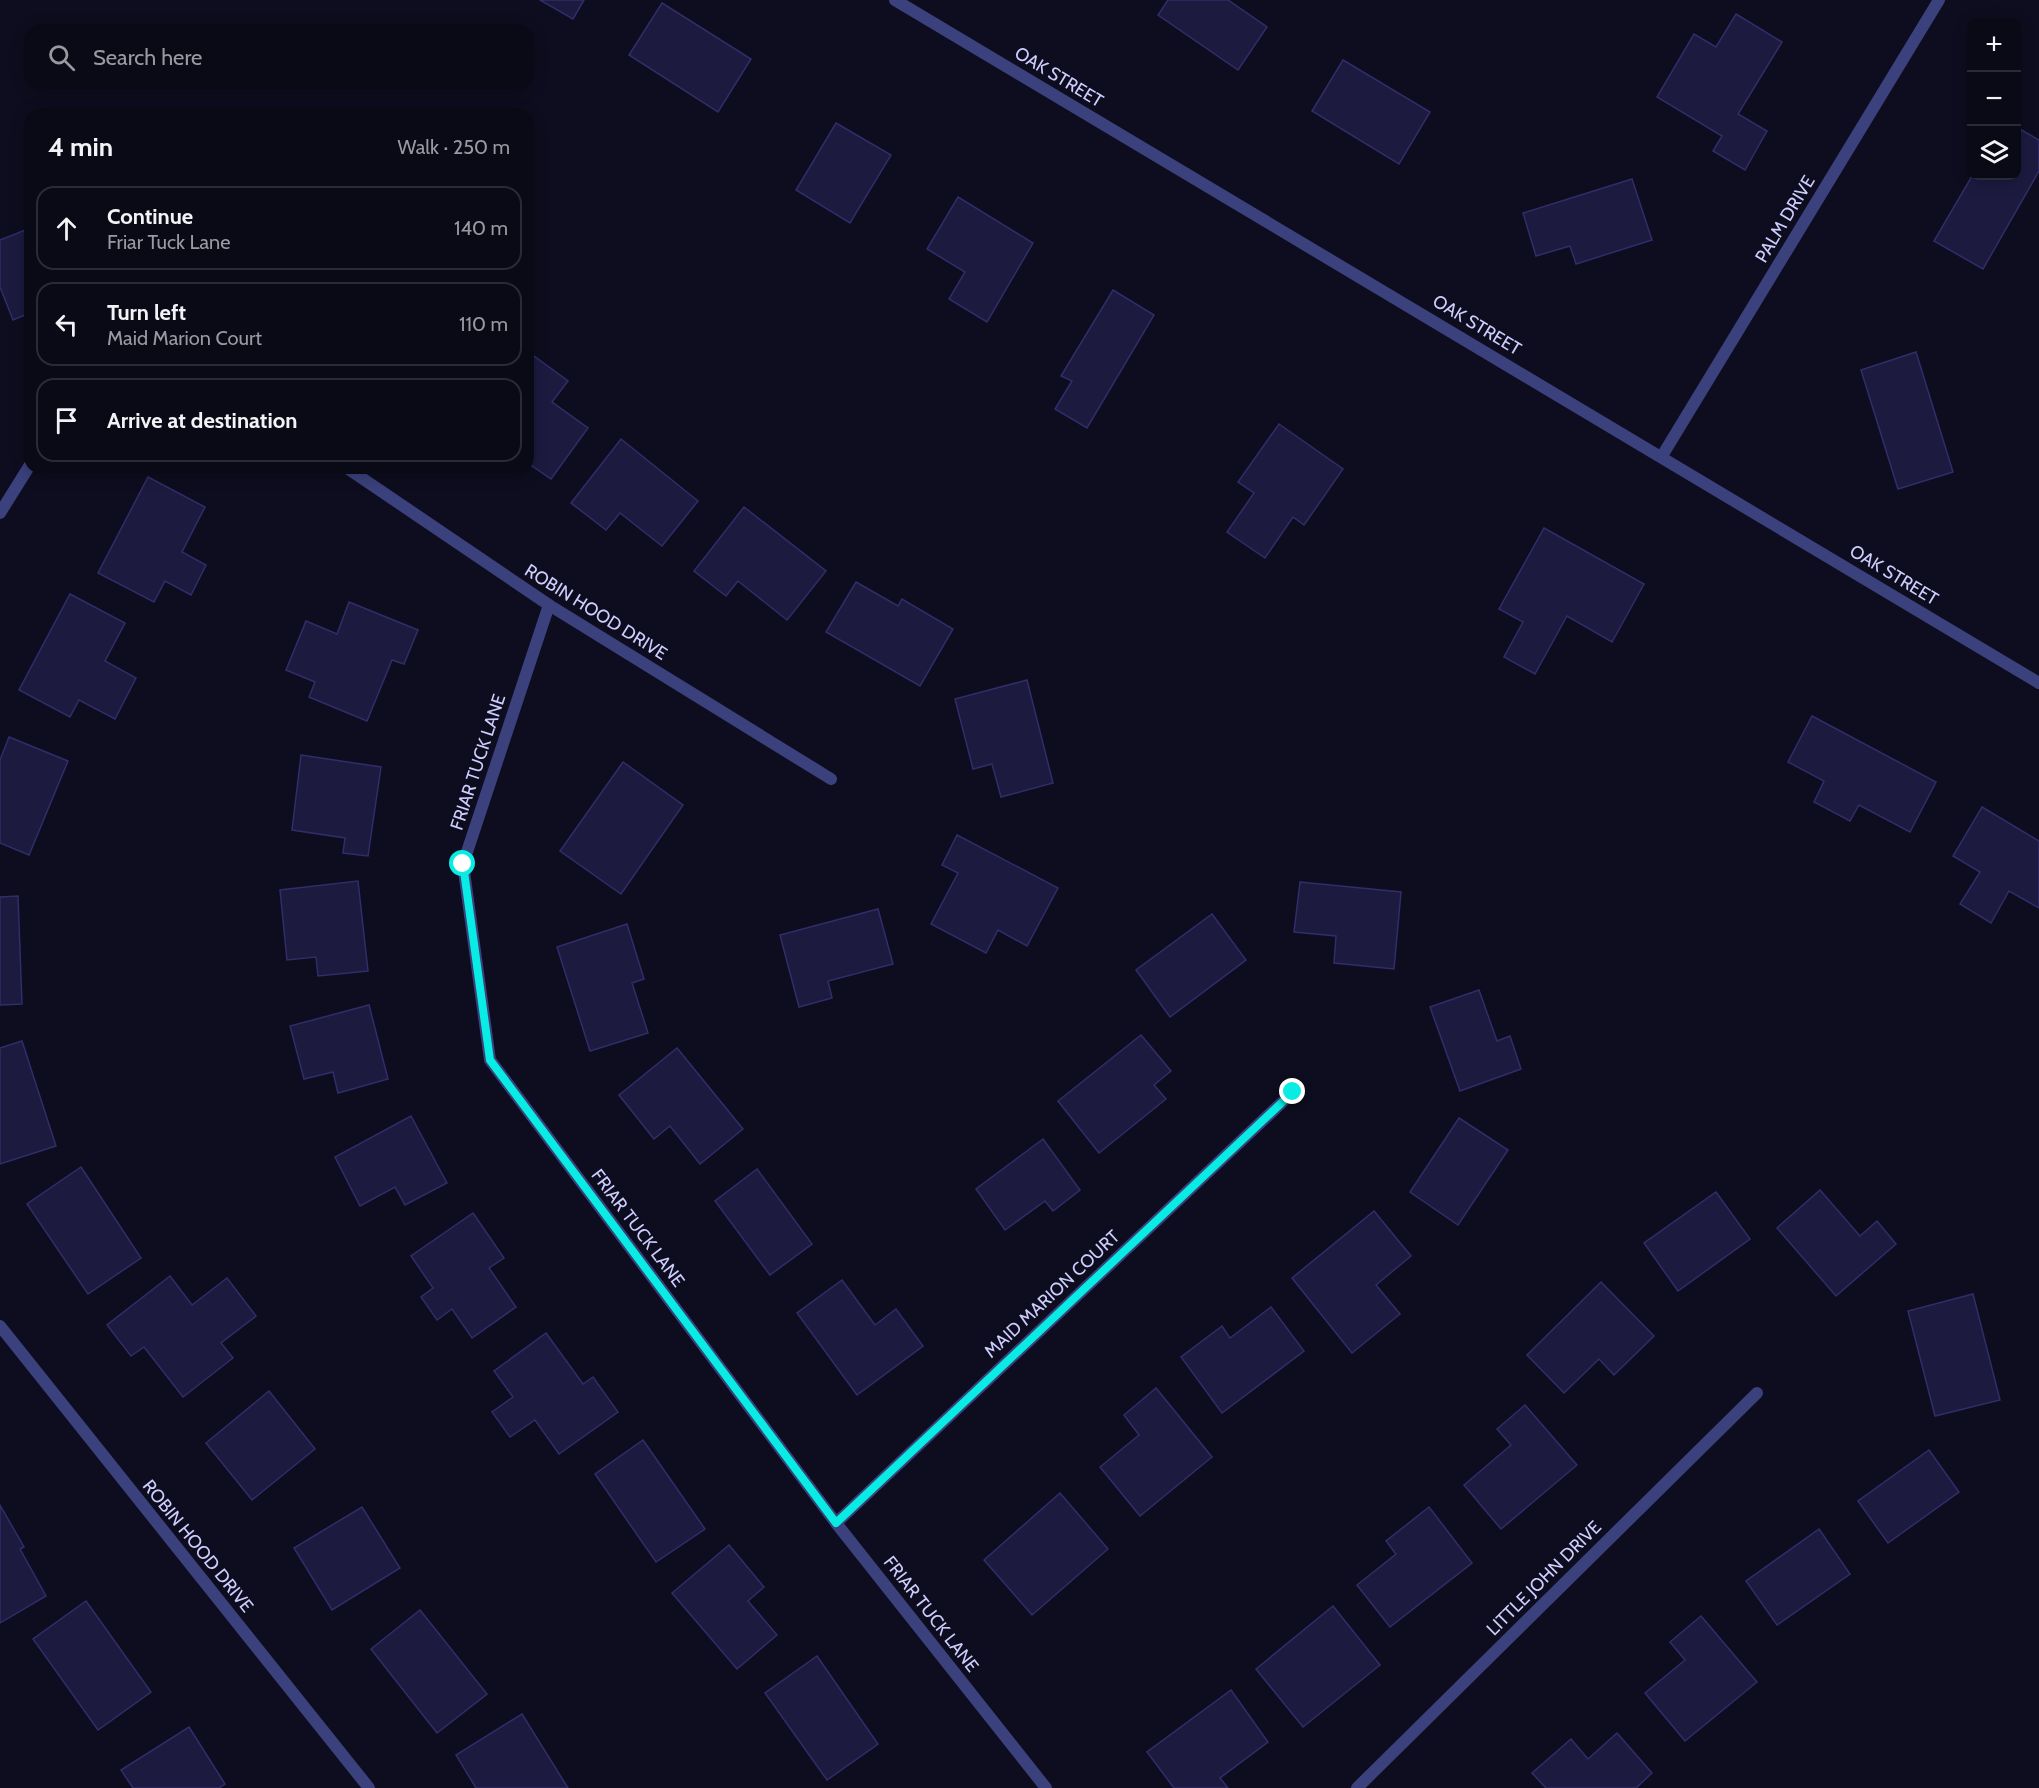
<!DOCTYPE html>
<meta charset="utf-8">
<style>
:root{--surface:#0a0a17;--page:#131320;--text:#f1f3f6;--muted:#999aa1;--line:#2a2b36}
body{margin:0;font-family:Cabin,sans-serif;background:var(--page);color:var(--text)}
.controls{position:absolute;right:18px;top:18px;display:grid;overflow:hidden;border-radius:12px;box-shadow:0 3px 15px #0003}
.controls button{width:54px;height:54px;display:grid;place-items:center;padding:0;border:0;border-bottom:2px solid var(--line);background:var(--surface);color:var(--text);font:30px sans-serif}
.stop{position:absolute;width:18px;height:18px;margin:-14px;border:4px solid #09ece3;border-radius:50%;background:#fff}
.stop.end{background:#09ece3;border-color:#fff;box-shadow:0 2px 6px #0008}
.list{margin:0;padding:0;list-style:none}
h2{display:flex;justify-content:space-between;align-items:center;height:78px;margin:0;padding:0 24px;font-size:26px}
h2 small{font-size:20px;font-weight:400;color:var(--muted)}
.list li{display:grid;grid-template-columns:39px 1fr auto;gap:18px;align-items:center;box-sizing:border-box;height:84px;margin:0 12px 12px;padding:0 12px;border:2px solid var(--line);border-radius:18px}
.list b{display:block;font-size:22px;white-space:nowrap}
.list p{margin:0;font-size:20px;white-space:nowrap;color:var(--muted)}
.list em{font-size:20px;font-style:normal;color:var(--muted)}
.icon{flex:none;width:33px;height:33px;fill:none;stroke:currentColor;stroke-width:2;stroke-linecap:round;stroke-linejoin:round}
.map{position:relative;flex:none;width:2039px;height:1788px;overflow:hidden}
.search{position:absolute;background:var(--surface);box-shadow:0 3px 15px #0003;left:24px;top:24px;width:510px;height:66px;display:flex;align-items:center;gap:15px;box-sizing:border-box;padding:0 21px;border-radius:18px;color:var(--muted);font-size:22px}
.panel{position:absolute;background:var(--surface);box-shadow:0 3px 15px #0003;left:24px;top:108px;width:510px;height:366px;border-radius:18px}
.map>svg:first-child{display:block}
.building{fill:#1c1a3f;stroke:#302d6a;stroke-width:1.5}
.lines{fill:none;stroke-linecap:round;stroke-linejoin:round}
.street{stroke:#3a417c;stroke-width:12}
.route{stroke:#09ece3;stroke-width:8}
.labels{text-anchor:middle;dominant-baseline:central;stroke-width:5;stroke-linejoin:round;paint-order:stroke}
.street-label{font-size:18px;fill:#cdcefd;stroke:#0e0d1f}
</style>
<div class="map">
<svg width="2039" height="1788" viewBox="0 0 2039 1788">
<rect width="100%" height="100%" fill="#0e0d1f"/>
<g class="building">
<polygon points="540,0 584,0 573,19"/>
<polygon points="1168,0 1228,0 1267,27 1238,70 1158,15"/>
<polygon points="662,3 751,59 718,112 629,55"/>
<polygon points="1736,14 1782,42 1738,114 1767,131 1745,170 1713,151 1722,136 1657,97 1694,34 1716,47"/>
<polygon points="1343,60 1430,112 1399,164 1312,111"/>
<polygon points="836,123 891,155 850,223 796,190"/>
<polygon points="2016,127 2039,140 2039,171 1983,269 1934,241 1972,176 2016,176"/>
<polygon points="1632,179 1652,240 1576,264 1570,246 1536,256 1523,213"/>
<polygon points="958,197 1033,243 987,322 949,299 965,272 927,249"/>
<polygon points="30,228 30,313 13,320 0,287 0,240"/>
<polygon points="1113,290 1154,315 1087,428 1055,409 1072,381 1061,376"/>
<polygon points="1916,352 1953,472 1898,489 1861,370"/>
<polygon points="530,353 568,381 552,402 588,428 551,479 528,463"/>
<polygon points="1279,424 1343,469 1304,525 1293,517 1265,558 1227,532 1254,493 1238,482"/>
<polygon points="621,439 698,501 662,546 620,513 606,530 571,503"/>
<polygon points="148,477 205,507 182,552 206,565 191,595 165,581 154,602 98,573"/>
<polygon points="744,507 826,571 787,620 738,581 726,596 694,571"/>
<polygon points="1544,528 1644,584 1612,642 1567,616 1535,674 1504,657 1523,622 1499,609"/>
<polygon points="856,582 898,606 902,599 953,629 920,686 826,632"/>
<polygon points="70,594 125,623 105,661 136,678 115,719 79,700 70,717 19,690"/>
<polygon points="349,602 418,630 404,664 392,660 367,721 309,697 315,682 286,670 306,621 337,634"/>
<polygon points="1027,680 1053,783 1001,797 992,764 973,769 955,699"/>
<polygon points="1812,716 1936,782 1910,832 1859,805 1850,821 1814,802 1824,781 1788,762"/>
<polygon points="9,737 68,761 29,855 0,843 0,760"/>
<polygon points="301,755 381,767 368,856 343,853 345,838 292,830"/>
<polygon points="623,762 683,805 621,894 560,851"/>
<polygon points="1982,807 2039,841 2039,908 2009,891 1991,923 1960,904 1980,872 1953,856"/>
<polygon points="957,835 1058,888 1027,946 998,930 986,953 931,924 958,873 942,865"/>
<polygon points="358,881 368,971 318,976 316,957 287,960 280,890"/>
<polygon points="1300,882 1401,892 1394,969 1334,963 1336,936 1294,932"/>
<polygon points="18,896 22,1004 0,1005 0,897"/>
<polygon points="878,909 893,964 828,981 832,998 799,1007 780,935"/>
<polygon points="1212,914 1246,960 1170,1017 1136,970"/>
<polygon points="627,924 644,979 632,983 648,1033 590,1051 557,947"/>
<polygon points="1479,990 1497,1041 1510,1036 1521,1069 1460,1091 1430,1007"/>
<polygon points="369,1005 388,1079 338,1093 333,1072 304,1079 290,1026"/>
<polygon points="1141,1035 1171,1071 1154,1085 1166,1099 1099,1153 1058,1101"/>
<polygon points="22,1041 56,1146 0,1164 0,1048"/>
<polygon points="677,1048 743,1129 700,1164 670,1126 654,1139 619,1095"/>
<polygon points="411,1116 447,1183 405,1205 395,1187 360,1206 335,1157"/>
<polygon points="1459,1118 1508,1150 1458,1225 1410,1192"/>
<polygon points="1043,1139 1080,1190 1053,1211 1045,1201 1005,1230 976,1189"/>
<polygon points="81,1167 141,1258 88,1294 27,1204"/>
<polygon points="757,1169 812,1244 770,1275 715,1201"/>
<polygon points="1820,1190 1860,1236 1877,1221 1896,1244 1836,1296 1777,1228"/>
<polygon points="1716,1192 1750,1239 1678,1291 1644,1243"/>
<polygon points="1374,1211 1411,1256 1376,1285 1400,1314 1352,1353 1292,1278"/>
<polygon points="473,1213 504,1258 489,1268 516,1307 472,1338 452,1309 437,1320 421,1297 433,1288 411,1256"/>
<polygon points="170,1276 192,1305 227,1278 256,1316 221,1343 233,1358 183,1397 144,1347 131,1356 107,1325"/>
<polygon points="842,1280 875,1325 896,1309 923,1346 857,1395 797,1313"/>
<polygon points="1601,1282 1654,1336 1614,1375 1599,1359 1564,1393 1527,1355"/>
<polygon points="1973,1294 2000,1400 1935,1416 1908,1311"/>
<polygon points="1271,1307 1304,1351 1222,1413 1181,1357 1222,1326 1230,1338"/>
<polygon points="546,1333 583,1384 593,1377 618,1412 559,1454 535,1420 510,1437 492,1412 513,1397 494,1371"/>
<polygon points="1156,1388 1212,1457 1140,1516 1100,1467 1139,1435 1124,1415"/>
<polygon points="269,1391 315,1449 252,1500 206,1443"/>
<polygon points="1525,1405 1577,1465 1501,1529 1464,1485 1511,1445 1497,1429"/>
<polygon points="643,1440 705,1529 656,1562 595,1474"/>
<polygon points="1929,1450 1959,1492 1888,1543 1858,1501"/>
<polygon points="1060,1493 1108,1549 1032,1615 984,1560"/>
<polygon points="0,1505 24,1547 20,1549 46,1596 0,1623"/>
<polygon points="362,1507 400,1568 332,1610 294,1548"/>
<polygon points="1429,1507 1472,1563 1390,1627 1357,1585 1396,1554 1386,1541"/>
<polygon points="1819,1529 1850,1574 1777,1625 1746,1581"/>
<polygon points="729,1545 764,1587 748,1601 777,1635 737,1669 672,1593"/>
<polygon points="86,1601 151,1692 98,1730 33,1639"/>
<polygon points="1333,1606 1380,1665 1303,1727 1256,1669"/>
<polygon points="420,1610 487,1694 437,1733 371,1649"/>
<polygon points="1701,1616 1757,1682 1685,1741 1645,1693 1685,1660 1670,1642"/>
<polygon points="817,1656 878,1744 827,1780 765,1693"/>
<polygon points="1231,1690 1268,1742 1220,1778 1228,1788 1174,1788 1147,1752"/>
<polygon points="522,1714 568,1788 476,1788 456,1755"/>
<polygon points="189,1727 225,1784 219,1788 133,1788 121,1770"/>
<polygon points="1617,1733 1652,1773 1636,1788 1546,1788 1532,1773 1571,1739 1588,1759"/>
</g>
<g class="lines">
<g class="street">
<polyline points="895,0 2039,683"/>
<polyline points="1662,456 1939,0"/>
<polyline points="347,468 549,605 831,779"/>
<polyline points="0,513 30,465"/>
<polyline points="549,605 463,864 490,1060 836,1523 1046,1788"/>
<polyline points="0,1326 369,1788"/>
<polyline points="836,1523 1293,1092"/>
<polyline points="1357,1788 1757,1393"/>
</g>
</g>
<g class="lines">
<polyline class="route" points="463,864 490,1060 836,1523 1293,1092"/>
</g>
<g class="labels">
<g class="street-label">
<text transform="translate(1059 77) rotate(31)">OAK STREET</text>
<text transform="translate(1785 219) rotate(-59)">PALM DRIVE</text>
<text transform="translate(1477 325) rotate(31)">OAK STREET</text>
<text transform="translate(1894 575) rotate(31)">OAK STREET</text>
<text transform="translate(596 612) rotate(32)">ROBIN HOOD DRIVE</text>
<text transform="translate(478 762) rotate(-72)">FRIAR TUCK LANE</text>
<text transform="translate(638 1228) rotate(53)">FRIAR TUCK LANE</text>
<text transform="translate(1052 1294) rotate(-43)">MAID MARION COURT</text>
<text transform="translate(198 1546) rotate(51)">ROBIN HOOD DRIVE</text>
<text transform="translate(1544 1578) rotate(-45)">LITTLE JOHN DRIVE</text>
<text transform="translate(931 1614) rotate(52)">FRIAR TUCK LANE</text>
</g>
</g>
</svg>
<div class="controls">
<button>+</button>
<button>−</button>
<button><svg class="icon" aria-label="layers" viewBox="0 0 24 24"><path d="M12 4l9 5-9 5-9-5zM3 14l9 5 9-5"/></svg></button>
</div>
<div class="stop" style="left:463px;top:864px"></div>
<div class="stop end" style="left:1293px;top:1092px"></div>
<div class="search"><svg class="icon" aria-label="search" viewBox="0 0 24 24"><circle cx="10" cy="10" r="6"/><path d="M15 15l6 6"/></svg>Search here</div>
<section class="panel">
<h2>4 min<small>Walk · 250 m</small></h2>
<ul class="list">
<li><svg class="icon" aria-label="ahead" viewBox="0 0 24 24"><path d="M12 20V5M6 11l6-6 6 6"/></svg><div><b>Continue</b><p>Friar Tuck Lane</p></div><em>140 m</em></li>
<li><svg class="icon" aria-label="left" viewBox="0 0 24 24"><path d="M17 20v-9H6M10 6l-5 5 5 5"/></svg><div><b>Turn left</b><p>Maid Marion Court</p></div><em>110 m</em></li>
<li><svg class="icon" aria-label="arrive" viewBox="0 0 24 24"><path d="M6 21V4h12l-3 4 3 4H6"/></svg><div><b>Arrive at destination</b></div></li>
</ul>
</section>
</div>
